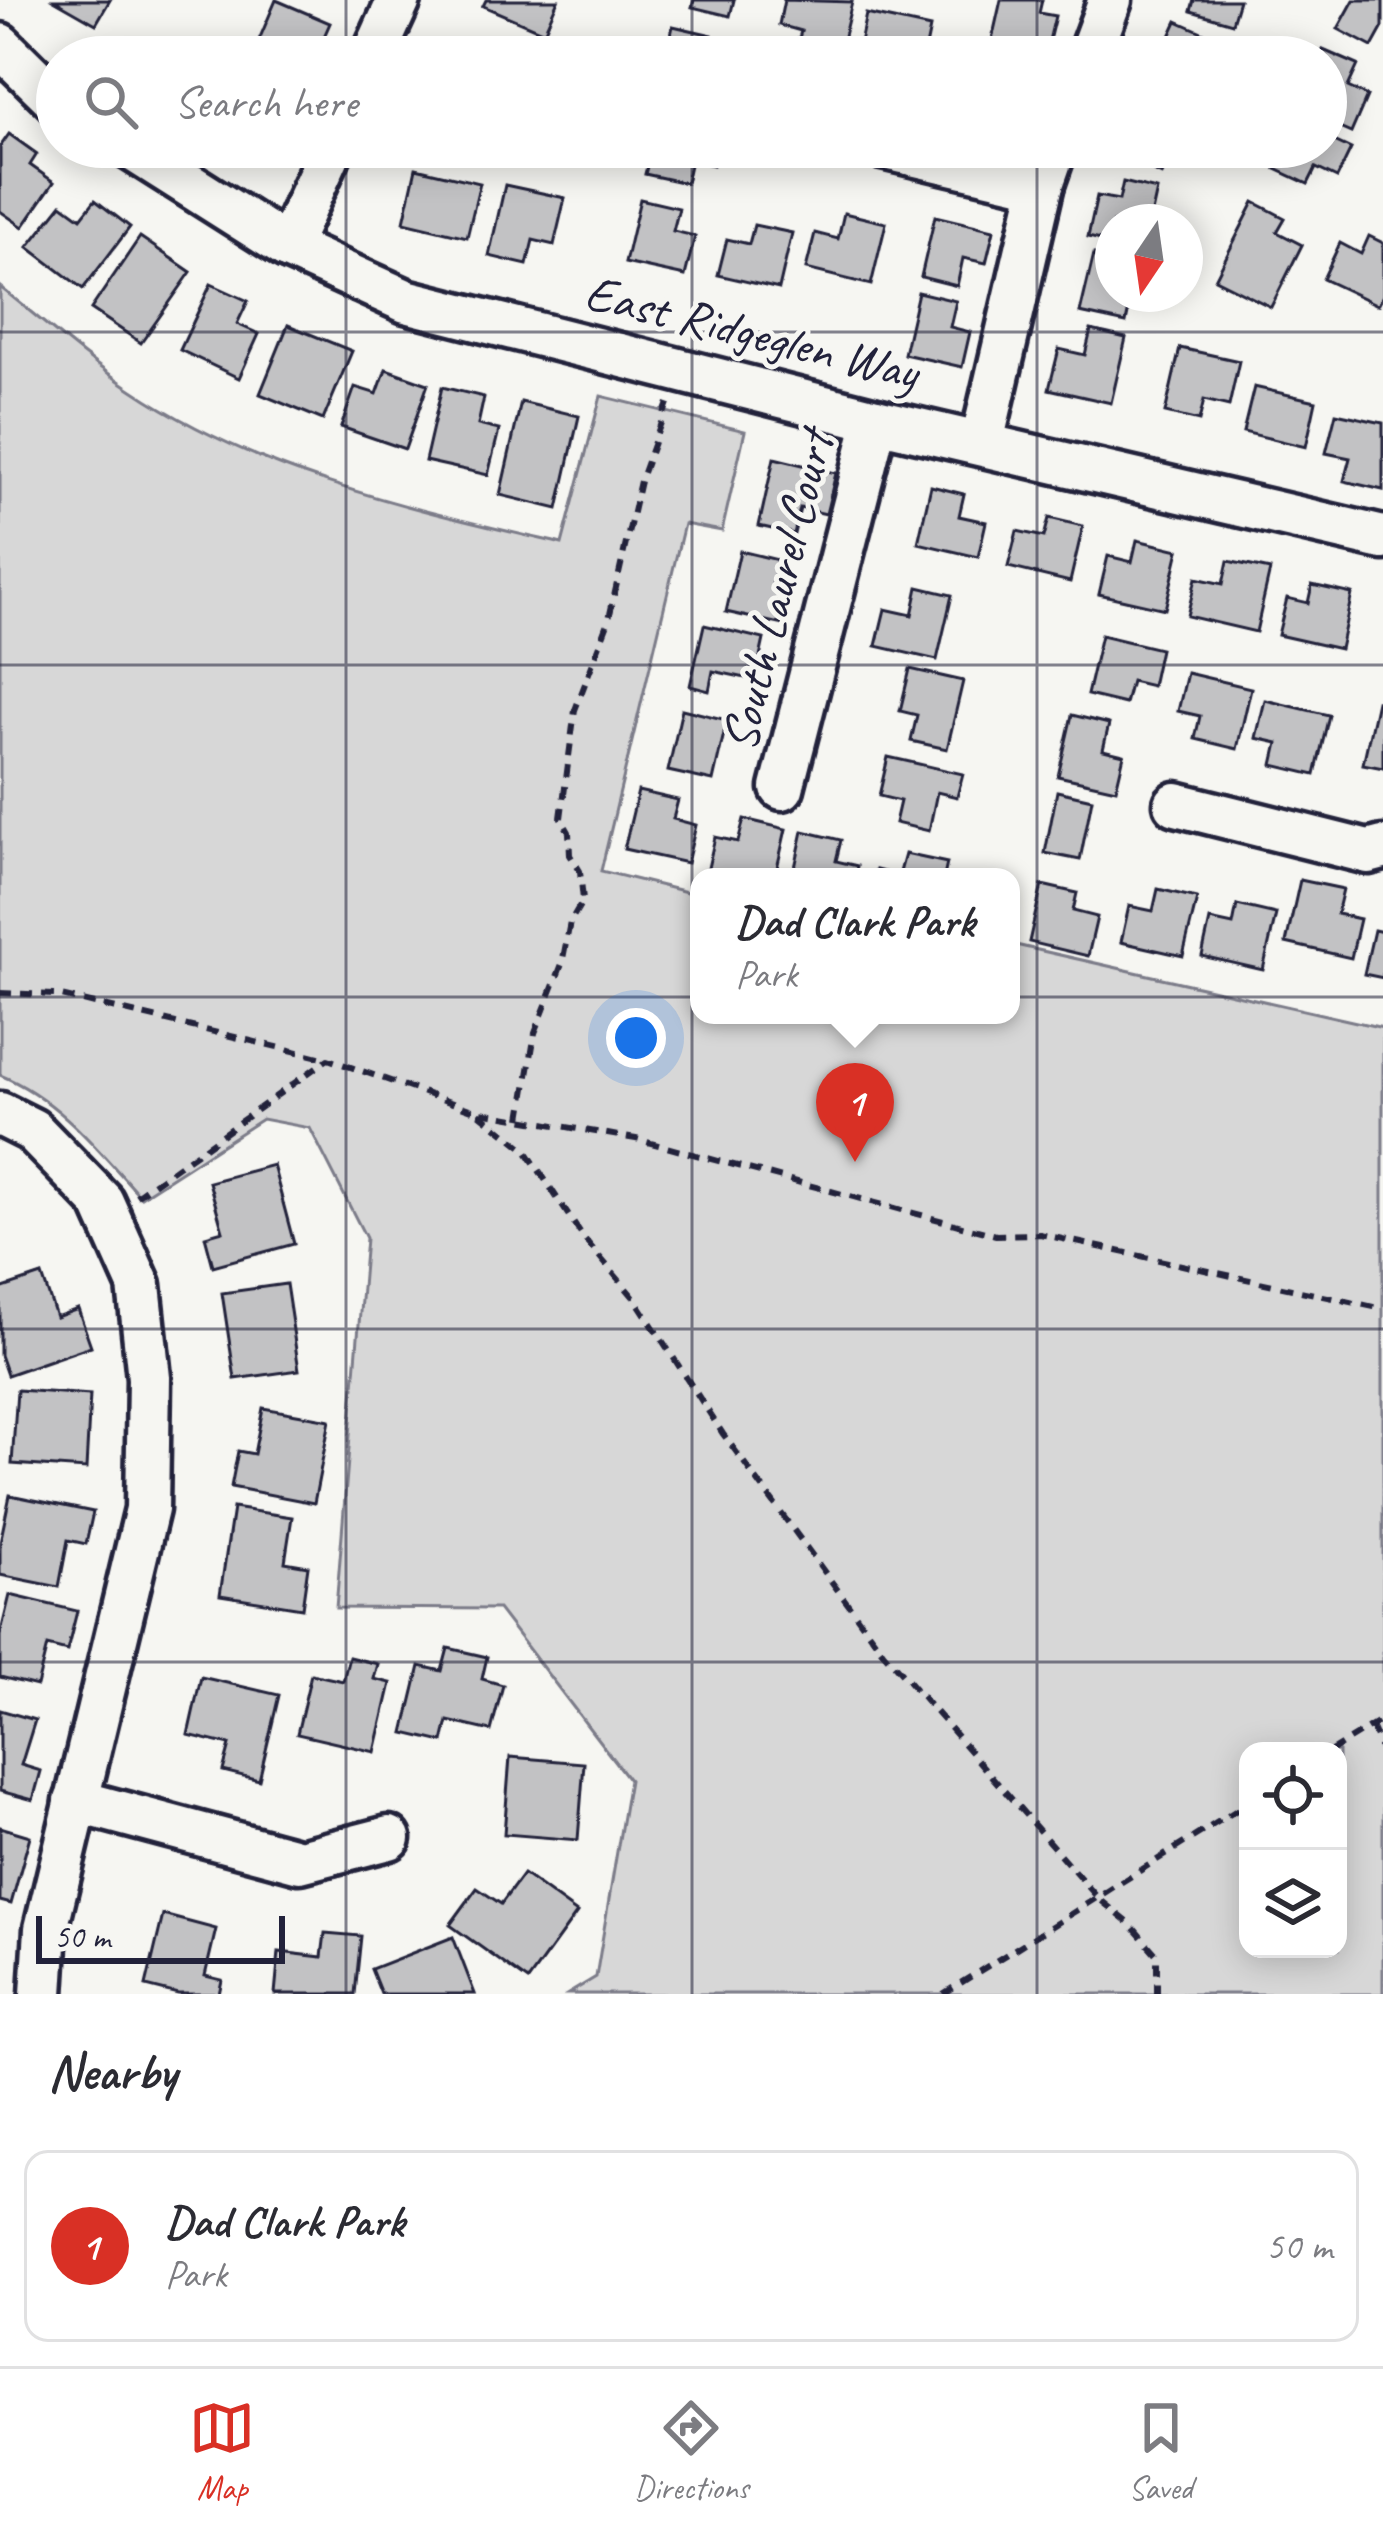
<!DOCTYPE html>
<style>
:root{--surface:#fff;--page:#f2f2f3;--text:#2b2b33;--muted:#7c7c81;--line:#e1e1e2;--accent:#d93025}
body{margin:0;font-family:Caveat,sans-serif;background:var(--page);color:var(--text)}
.controls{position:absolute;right:36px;bottom:36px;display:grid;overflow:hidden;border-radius:24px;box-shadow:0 6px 30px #0003}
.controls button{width:108px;height:108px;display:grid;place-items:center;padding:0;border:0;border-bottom:3px solid var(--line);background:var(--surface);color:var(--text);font:60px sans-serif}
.compass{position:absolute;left:1095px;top:204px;width:108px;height:108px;border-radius:50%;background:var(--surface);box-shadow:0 6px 30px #0003;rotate:193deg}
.scale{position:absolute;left:36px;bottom:30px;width:249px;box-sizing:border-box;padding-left:12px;border:6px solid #22223b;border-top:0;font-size:33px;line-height:42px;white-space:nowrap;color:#22223b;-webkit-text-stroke:9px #f6f6f2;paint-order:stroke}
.you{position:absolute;left:636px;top:1038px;width:42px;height:42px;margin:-30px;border:9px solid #fff;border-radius:50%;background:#1a73e8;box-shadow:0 0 0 18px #1a73e833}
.badge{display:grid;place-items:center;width:78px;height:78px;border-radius:50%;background:var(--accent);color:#fff;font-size:39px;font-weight:700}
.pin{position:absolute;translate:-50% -99px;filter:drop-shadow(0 3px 6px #0008)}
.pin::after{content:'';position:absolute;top:63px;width:42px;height:36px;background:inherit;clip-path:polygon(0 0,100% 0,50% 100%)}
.popup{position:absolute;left:690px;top:868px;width:330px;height:156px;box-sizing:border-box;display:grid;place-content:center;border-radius:24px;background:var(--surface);filter:drop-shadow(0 3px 9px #0005);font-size:39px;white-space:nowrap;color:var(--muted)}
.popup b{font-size:45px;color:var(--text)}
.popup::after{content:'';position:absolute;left:50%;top:100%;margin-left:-24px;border:24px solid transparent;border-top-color:var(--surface)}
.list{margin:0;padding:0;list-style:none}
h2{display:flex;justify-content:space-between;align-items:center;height:156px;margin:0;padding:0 48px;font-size:51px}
h2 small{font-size:39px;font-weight:400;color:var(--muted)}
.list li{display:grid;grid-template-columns:78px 1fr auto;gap:36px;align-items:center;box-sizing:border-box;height:192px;margin:0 24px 24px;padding:0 24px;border:3px solid var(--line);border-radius:24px}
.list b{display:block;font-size:45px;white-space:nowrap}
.list p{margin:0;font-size:39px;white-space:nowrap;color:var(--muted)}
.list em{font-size:39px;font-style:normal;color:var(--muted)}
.icon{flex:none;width:66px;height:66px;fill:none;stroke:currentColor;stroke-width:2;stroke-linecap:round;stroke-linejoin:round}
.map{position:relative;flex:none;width:1383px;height:1994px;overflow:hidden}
.search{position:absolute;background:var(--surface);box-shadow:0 6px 30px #0003;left:36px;right:36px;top:36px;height:132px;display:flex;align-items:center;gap:30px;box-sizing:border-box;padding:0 42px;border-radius:66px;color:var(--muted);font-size:45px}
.sheet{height:372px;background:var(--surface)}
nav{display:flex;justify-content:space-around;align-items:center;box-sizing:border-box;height:168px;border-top:3px solid var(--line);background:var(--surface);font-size:33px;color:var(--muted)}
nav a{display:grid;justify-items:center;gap:6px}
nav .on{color:var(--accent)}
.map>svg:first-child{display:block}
.green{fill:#d7d7d7;stroke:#7c7c89;stroke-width:3;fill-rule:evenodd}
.building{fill:#c2c2c4;stroke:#22223b;stroke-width:3}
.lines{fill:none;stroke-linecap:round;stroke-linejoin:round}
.minor-casing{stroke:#22223b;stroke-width:51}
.path{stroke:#22223b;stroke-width:6;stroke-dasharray:12 9;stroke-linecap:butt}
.minor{stroke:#f6f6f2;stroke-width:42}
.grid{fill:none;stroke:#22223b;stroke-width:3;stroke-opacity:0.55}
.labels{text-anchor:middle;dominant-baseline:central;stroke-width:10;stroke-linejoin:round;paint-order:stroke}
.street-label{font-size:51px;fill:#22223b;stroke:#f6f6f2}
</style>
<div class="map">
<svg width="1383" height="1994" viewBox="0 0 1383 1994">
<rect width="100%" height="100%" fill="#f6f6f2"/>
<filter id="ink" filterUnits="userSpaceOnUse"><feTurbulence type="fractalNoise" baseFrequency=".00833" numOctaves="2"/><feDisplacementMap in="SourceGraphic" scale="24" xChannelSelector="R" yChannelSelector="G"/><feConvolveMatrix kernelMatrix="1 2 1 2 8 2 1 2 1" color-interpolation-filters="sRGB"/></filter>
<g filter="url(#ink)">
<path class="green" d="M 0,287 C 43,321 85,359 131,389 C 260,476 413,509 562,544 L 601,396 L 745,431 L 722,531 L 684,524 L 601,871 L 699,895 L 699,1015 L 1011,1015 L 1011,944 L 1383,1028 L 1383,1994 L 568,1994 L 596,1977 L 629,1780 L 498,1609 L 336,1608 L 366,1238 L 310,1128 L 262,1119 L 141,1197 C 99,1151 59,1099 0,1075 ZM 1248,1751 L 1338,1751 L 1338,1949 L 1248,1949 Z"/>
<g class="building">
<polygon points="54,0 110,0 96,24"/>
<polygon points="276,0 330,23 315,57 253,54"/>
<polygon points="486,0 558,0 544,32 483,6"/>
<polygon points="694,0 734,0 730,16 692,7"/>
<polygon points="784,0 852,2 839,57 795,53 801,31 779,25"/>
<polygon points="1001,0 1042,0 1039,13 1055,16 1046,53 992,40"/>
<polygon points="1194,0 1239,0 1232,23 1191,11"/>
<polygon points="1354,0 1383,0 1383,27 1372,47 1338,29"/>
<polygon points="866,14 930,28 924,57 880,57 858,52"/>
<polygon points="1177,21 1213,37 1204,57 1148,57 1153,45 1164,49"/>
<polygon points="673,26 712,35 707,57 666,57"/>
<polygon points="480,37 527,56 527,57 446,57 450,48 472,57"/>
<polygon points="1323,50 1358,65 1348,87 1367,96 1351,133 1326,122 1326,57 1320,57"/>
<polygon points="9,134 37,154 30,165 54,182 23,227 0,211 0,147"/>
<polygon points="1326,137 1351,149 1337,178 1316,168 1308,184 1276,169 1287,147 1326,147"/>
<polygon points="652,147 717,147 713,165 691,160 686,183 645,174"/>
<polygon points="1133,147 1175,147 1162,175 1127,159"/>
<polygon points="416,168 480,183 467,237 404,222"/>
<polygon points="1123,182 1157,190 1150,222 1113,222 1113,243 1088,237 1097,196 1119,200"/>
<polygon points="505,185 565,198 554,245 533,240 527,265 489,256"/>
<polygon points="640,199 679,208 673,231 695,236 685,276 625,263"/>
<polygon points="95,200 130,227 83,289 28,247 62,204 81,218"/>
<polygon points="1254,202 1285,218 1277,232 1302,245 1271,307 1215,279"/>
<polygon points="844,213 886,223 871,285 806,269 815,233 838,239"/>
<polygon points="935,216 994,230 986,263 963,258 957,286 921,277"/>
<polygon points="754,225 792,233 779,289 718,275 727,239 749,244"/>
<polygon points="1369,236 1383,243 1383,295 1378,305 1323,279 1340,243 1361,254"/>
<polygon points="140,237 191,272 141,343 91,309"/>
<polygon points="1094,254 1113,258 1113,294 1132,294 1126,323 1080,313"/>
<polygon points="211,284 248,301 237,324 259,334 239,378 180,350"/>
<polygon points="918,292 956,301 950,327 970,332 962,367 904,354"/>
<polygon points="288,325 352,351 323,420 260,394"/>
<polygon points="1091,330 1126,338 1111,403 1049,389 1059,349 1085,355"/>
<polygon points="1180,348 1239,361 1229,406 1204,400 1199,421 1165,413"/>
<polygon points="386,369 428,384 405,449 341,427 355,387 377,394"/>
<polygon points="442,387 484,397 478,425 499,430 488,475 425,461"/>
<polygon points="1254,387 1316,401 1306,447 1243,432"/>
<polygon points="521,402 579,416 558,509 500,495"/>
<polygon points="1336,413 1383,423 1383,490 1344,481 1350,458 1326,453"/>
<polygon points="774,458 836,473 826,514 800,508 794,534 759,526"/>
<polygon points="931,486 964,494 959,516 986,522 978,557 918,543"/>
<polygon points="1049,518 1083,526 1070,582 1008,567 1017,531 1044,537"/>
<polygon points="1137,540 1179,550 1165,609 1099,594 1108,556 1132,562"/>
<polygon points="740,551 778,560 772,586 792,591 784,625 726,612"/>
<polygon points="1228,561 1270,570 1256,632 1187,616 1196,578 1223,584"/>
<polygon points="1312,585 1352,594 1340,649 1278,635 1287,598 1308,603"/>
<polygon points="918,587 952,595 937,660 876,646 885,609 912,615"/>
<polygon points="704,625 764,639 755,680 713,671 709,691 690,686"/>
<polygon points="1101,635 1160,649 1152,686 1131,681 1125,704 1087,695"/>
<polygon points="910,669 963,681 947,749 911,741 917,715 900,711"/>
<polygon points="1187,673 1251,688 1237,749 1195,739 1200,716 1178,711"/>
<polygon points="1265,700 1329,715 1315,775 1273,765 1278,743 1256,738"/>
<polygon points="1377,701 1383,703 1383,768 1363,764"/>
<polygon points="682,709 727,720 713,781 668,771"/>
<polygon points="1072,715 1109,724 1103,750 1124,755 1116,789 1058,776"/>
<polygon points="888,757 963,774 957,797 937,792 929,831 895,823 900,801 879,796"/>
<polygon points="638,791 678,800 673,819 696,825 687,863 624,849"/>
<polygon points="1057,791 1092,799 1080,860 1045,853"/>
<polygon points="744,819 786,829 775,877 706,877 715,837 738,842"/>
<polygon points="803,831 841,840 836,861 857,866 855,877 793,877"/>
<polygon points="905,854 947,863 944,877 875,877 876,870 899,876"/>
<polygon points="1300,880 1343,889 1337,914 1360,919 1351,958 1286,943"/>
<polygon points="1042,885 1077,893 1073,911 1097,917 1088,956 1029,942"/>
<polygon points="1158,889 1197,898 1183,956 1121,942 1129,906 1153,911"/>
<polygon points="1237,905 1276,914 1263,970 1202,956 1210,920 1233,925"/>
<polygon points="1374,930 1383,932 1383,978 1364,974"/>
<polygon points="273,1165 294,1244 213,1266 205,1236 223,1231 209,1182"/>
<polygon points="42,1275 56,1317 78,1309 91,1346 7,1375 0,1355 0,1289"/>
<polygon points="286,1284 299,1370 235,1379 222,1293"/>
<polygon points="17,1390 90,1395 86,1469 12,1464"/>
<polygon points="263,1408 330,1420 314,1503 231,1487 238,1451 254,1454"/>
<polygon points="10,1495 93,1512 86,1544 68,1540 59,1587 0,1575 0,1543"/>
<polygon points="233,1508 292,1517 285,1562 308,1566 302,1608 220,1595"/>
<polygon points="10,1595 77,1611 67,1651 47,1646 37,1686 0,1677 0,1636"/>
<polygon points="448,1648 487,1657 482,1679 503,1685 491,1731 448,1721 443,1742 404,1733 420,1666 442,1671"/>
<polygon points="349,1657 378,1664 374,1679 391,1683 375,1752 297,1734 311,1674 343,1681"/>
<polygon points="201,1677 279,1695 259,1780 223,1771 230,1745 188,1735"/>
<polygon points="0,1710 35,1720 21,1765 41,1771 33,1800 0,1791"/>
<polygon points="510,1757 584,1763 578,1840 504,1834"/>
<polygon points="0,1827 30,1836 11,1904 0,1901"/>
<polygon points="523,1874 577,1913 528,1981 450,1925 477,1888 501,1904"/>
<polygon points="163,1915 216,1929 205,1976 222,1980 219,1994 178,1994 146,1986"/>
<polygon points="325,1933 361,1936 355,1994 275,1994 279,1952 322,1957"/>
<polygon points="453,1937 475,1994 381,1994 371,1969"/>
</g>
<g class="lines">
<g class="minor-casing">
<g id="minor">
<polyline points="0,45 57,101"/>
<polyline points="373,57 399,0"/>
<polyline points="1089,57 1110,0"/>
<polyline points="129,147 287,247 406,301 876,420 1383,538"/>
<polyline points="882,147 1042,184"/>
<polyline points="287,247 332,147"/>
<polyline points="982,442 1042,184 1055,147"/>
<polyline points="782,788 876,420"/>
<polyline points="1176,804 1368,852 1383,848"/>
<polyline points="0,1114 32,1130 102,1202 139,1285 149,1378 147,1509 46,1929 42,1994"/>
<polyline points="76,1801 300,1861 389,1838"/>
</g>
</g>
<g class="path">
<polyline points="0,993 57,995 328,1059"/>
<polyline points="479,1113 525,1149 582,1236 636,1300 723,1434 884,1653 1098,1898 1130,1924 1157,1955 1157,1994"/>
<polyline points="521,1118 535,1033 562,964 570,922 583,900 580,871 570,855 569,832 561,818 575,710 608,623 640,481 668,403"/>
<polyline points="136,1196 328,1059 475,1111 636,1139 996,1235 1040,1234 1383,1309"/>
<polyline points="1371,1726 1383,1754"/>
<polyline points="1331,1751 1383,1719"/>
<polyline points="943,1994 1248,1803"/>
</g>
<use href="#minor" class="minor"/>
</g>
</g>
<path class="grid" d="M 346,0 L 346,57M 692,0 L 692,57M 1037,0 L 1037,57M 346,147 L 346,1994M 692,147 L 692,1994M 1037,147 L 1037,1994M 0,332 L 1383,332M 0,665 L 1383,665M 0,997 L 1383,997M 0,1329 L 1383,1329M 0,1662 L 1383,1662"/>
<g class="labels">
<g class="street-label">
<text transform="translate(752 332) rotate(14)">East Ridgeglen Way</text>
<text transform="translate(777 591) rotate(-76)">South Laurel Court</text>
</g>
</g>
</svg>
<div class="controls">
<button><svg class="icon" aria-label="locate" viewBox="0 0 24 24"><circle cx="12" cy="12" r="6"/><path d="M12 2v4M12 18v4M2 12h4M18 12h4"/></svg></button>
<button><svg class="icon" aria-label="layers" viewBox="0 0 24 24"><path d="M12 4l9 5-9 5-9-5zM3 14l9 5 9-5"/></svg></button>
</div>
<svg class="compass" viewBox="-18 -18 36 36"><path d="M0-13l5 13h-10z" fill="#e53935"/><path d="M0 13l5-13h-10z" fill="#7c7c81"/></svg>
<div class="scale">50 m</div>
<div class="you"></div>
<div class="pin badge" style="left:855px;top:1162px">1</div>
<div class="popup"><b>Dad Clark Park</b>Park</div>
<div class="search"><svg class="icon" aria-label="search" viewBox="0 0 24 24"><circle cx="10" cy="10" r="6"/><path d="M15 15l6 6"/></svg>Search here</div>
</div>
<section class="sheet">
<h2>Nearby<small></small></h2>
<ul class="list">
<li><span class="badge">1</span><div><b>Dad Clark Park</b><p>Park</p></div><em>50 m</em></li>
</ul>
</section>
<nav>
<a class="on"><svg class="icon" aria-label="map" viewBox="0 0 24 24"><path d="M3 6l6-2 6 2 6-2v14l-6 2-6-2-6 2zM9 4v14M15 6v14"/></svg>Map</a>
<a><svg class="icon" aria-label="directions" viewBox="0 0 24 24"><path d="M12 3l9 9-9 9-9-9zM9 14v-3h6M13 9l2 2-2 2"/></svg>Directions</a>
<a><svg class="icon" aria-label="saved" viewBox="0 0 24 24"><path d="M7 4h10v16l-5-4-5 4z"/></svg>Saved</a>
</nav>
